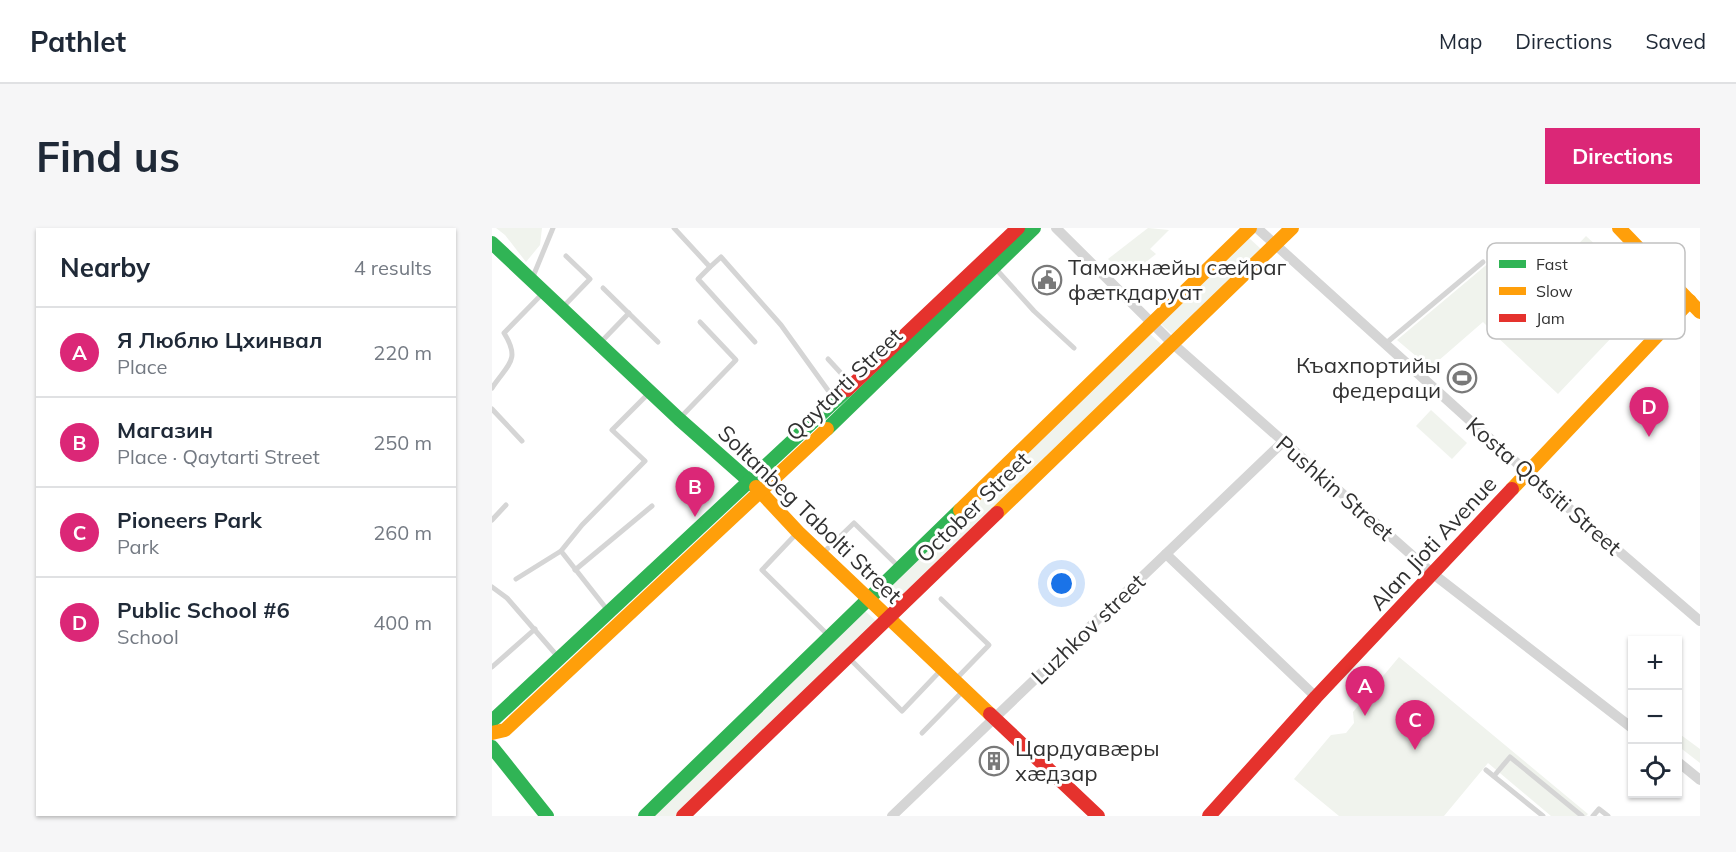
<!DOCTYPE html>
<meta charset="utf-8">
<style>
:root{--surface:#fff;--page:#f6f6f7;--text:#1f2937;--muted:#747a83;--line:#e0e1e3;--accent:#db2777}
body{margin:0;font-family:Mulish,sans-serif;background:var(--page);color:var(--text)}
.controls{position:absolute;right:18px;bottom:18px;display:grid;overflow:hidden;border-radius:0px;box-shadow:0 2px 4px #0004}
.controls button{width:54px;height:54px;display:grid;place-items:center;padding:0;border:0;border-bottom:2px solid var(--line);background:var(--surface);color:var(--text);font:30px sans-serif}
.you{position:absolute;left:570px;top:356px;width:21px;height:21px;margin:-15px;border:4px solid #fff;border-radius:50%;background:#1a73e8;box-shadow:0 0 0 9px #1a73e833}
.badge{display:grid;place-items:center;width:39px;height:39px;border-radius:50%;background:var(--accent);color:#fff;font-size:20px;font-weight:700}
.pin{position:absolute;translate:-50% -50px;filter:drop-shadow(0 2px 3px #0008)}
.pin::after{content:'';position:absolute;top:32px;width:21px;height:18px;background:inherit;clip-path:polygon(0 0,100% 0,50% 100%)}
.list{margin:0;padding:0;list-style:none}
h2{display:flex;justify-content:space-between;align-items:center;height:78px;margin:0;padding:0 24px;font-size:26px}
h2 small{font-size:20px;font-weight:400;color:var(--muted)}
.list li{display:grid;grid-template-columns:39px 1fr auto;gap:18px;align-items:center;box-sizing:border-box;height:90px;padding:0 24px;border-top:2px solid var(--line)}
.list b{display:block;font-size:22px;white-space:nowrap}
.list p{margin:0;font-size:20px;white-space:nowrap;color:var(--muted)}
.list em{font-size:20px;font-style:normal;color:var(--muted)}
.icon{flex:none;width:33px;height:33px;fill:none;stroke:currentColor;stroke-width:2;stroke-linecap:round;stroke-linejoin:round}
.map{position:relative;flex:none;width:1208px;height:588px;overflow:hidden;border-radius:0px}
header{display:flex;align-items:center;gap:36px;box-sizing:border-box;height:84px;padding:0 30px;background:var(--surface);border-bottom:2px solid var(--line)}
header strong{font-size:28px}
nav{display:flex;gap:33px;margin-inline-start:auto;font-size:21px}
.intro{display:flex;align-items:center;justify-content:space-between;box-sizing:border-box;height:144px;padding:0 36px}
h1{margin:0;font-size:42px}
.button{padding:15px 27px;border-radius:0px;background:var(--accent);color:#fff;font-size:21px;font-weight:700}
main{display:flex;gap:36px;padding:0 36px}
aside{flex:1;background:var(--surface);border-radius:0px;box-shadow:0 2px 4px #0004}
.map>svg:first-child{display:block}
.green{fill:#f0f3ed}
.lines{fill:none;stroke-linecap:round;stroke-linejoin:round}
.lane{stroke:#d5d5d5;stroke-width:5}
.street{stroke:#d5d5d5;stroke-width:10}
.fast{stroke:#30b455;stroke-width:14}
.slow{stroke:#ff9f0a;stroke-width:14}
.jam{stroke:#e5322d;stroke-width:14}
.labels{text-anchor:middle;dominant-baseline:central;stroke-width:6;stroke-linejoin:round;paint-order:stroke}
.poi-label{font-size:22px;fill:#313131;stroke:#fff;text-anchor:start}
.street-label{font-size:22px;fill:#313131;stroke:#fff}
.key{fill:#fff;stroke:#c1c1c1;stroke-width:1.5}
.key-label{font-size:16px;fill:#313131}
</style>
<header>
<strong>Pathlet</strong>
<nav><a>Map</a><a>Directions</a><a>Saved</a></nav>
</header>
<div class="intro"><h1>Find us</h1><a class="button">Directions</a></div>
<main>
<aside>
<h2>Nearby<small>4 results</small></h2>
<ul class="list">
<li><span class="badge">A</span><div><b>Я Люблю Цхинвал</b><p>Place</p></div><em>220 m</em></li>
<li><span class="badge">B</span><div><b>Магазин</b><p>Place · Qaytarti Street</p></div><em>250 m</em></li>
<li><span class="badge">C</span><div><b>Pioneers Park</b><p>Park</p></div><em>260 m</em></li>
<li><span class="badge">D</span><div><b>Public School #6</b><p>School</p></div><em>400 m</em></li>
</ul>
</aside>
<div class="map">
<svg width="1208" height="588" viewBox="0 0 1208 588">
<rect width="100%" height="100%" fill="#fff"/>
<g class="green">
<polygon points="4,0 50,0 48,17 34,34 13,7"/>
<polygon points="656,0 677,2 658,21 664,26 635,49 616,31"/>
<polygon points="1094,8 1159,68 1066,166 1002,106"/>
<polygon points="757,10 770,22 680,106 669,96"/>
<polygon points="1005,28 1037,61 999,102 991,94 938,140 905,112"/>
<polygon points="658,106 669,116 666,122 401,376 389,366"/>
<polygon points="939,182 975,215 960,231 924,198"/>
<polygon points="373,383 383,392 383,397 186,588 159,588"/>
<polygon points="907,429 1096,586 1094,588 1059,588 996,535 952,588 847,588 802,551 839,507 854,505 862,495 861,484"/>
<polygon points="1189,507 1208,521 1208,535 1186,518"/>
</g>
<g class="lines">
<g class="lane">
<polyline points="182,0 218,39 229,29 289,97 343,172"/>
<polyline points="218,39 206,51 263,114"/>
<polyline points="504,41 542,83 582,120"/>
<polyline points="40,51 61,0"/>
<polyline points="111,60 166,114"/>
<polyline points="71,79 98,51 74,28"/>
<polyline points="109,114 137,85"/>
<polyline points="893,116 991,34"/>
<polyline points="336,131 359,156"/>
<path d="M 0,160 C 16,136 29,132 12,105 L 52,64"/>
<polyline points="0,181 30,213"/>
<polyline points="188,190 244,132 208,94"/>
<polyline points="0,292 14,277"/>
<polyline points="305,305 270,342 336,407"/>
<polyline points="331,325 362,295 406,338"/>
<polyline points="83,342 160,278"/>
<polyline points="24,351 69,323"/>
<polyline points="0,359 15,370 67,430"/>
<polyline points="449,371 497,417 464,451"/>
<polyline points="117,384 69,323 90,297 153,233 120,202 156,166"/>
<polyline points="357,430 410,483 450,441"/>
<polyline points="0,439 43,401"/>
<polyline points="430,505 471,463"/>
<polyline points="994,542 1051,588"/>
<polyline points="1002,548 1018,529 1090,588"/>
<polyline points="1101,588 1107,581 1116,588"/>
</g>
<g class="street">
<polyline points="564,0 680,115 940,345 1140,500"/>
<polyline points="765,0 1036,245 1208,393"/>
<polyline points="674,326 824,469"/>
<polyline points="1186,534 1208,552"/>
<polyline points="400,588 791,214"/>
</g>
<g class="fast">
<polyline points="0,15 187,191 264,259"/>
<polyline points="335,201 542,0"/>
<polyline points="0,493 355,162"/>
<polyline points="0,519 55,588"/>
<polyline points="153,588 468,282"/>
</g>
<g class="slow">
<polyline points="1127,0 1208,84"/>
<polyline points="264,259 306,304 498,486"/>
<polyline points="1020,261 1198,73"/>
<polyline points="468,282 758,0"/>
<polyline points="505,285 800,0"/>
<polyline points="0,505 13,502 335,201"/>
</g>
<g class="jam">
<polyline points="355,162 526,0"/>
<polyline points="498,486 606,588"/>
<polyline points="191,588 505,285"/>
<polyline points="717,588 824,469 1020,261"/>
</g>
</g>
<defs>
<g id="civic-ring" transform="scale(1.5)"><circle r="9.5" fill="#fff" stroke="#797979" stroke-width="1.5"/><path d="M-.6-6.5H3V-4.5H.6V-3L4-1V1h2V6H-6V1h2V-1L-.6-3ZM-1.2 2.5V6h2.4V2.5Z" fill="#797979"/></g>
<g id="stadium-ring" transform="scale(1.5)"><circle r="9.5" fill="#fff" stroke="#797979" stroke-width="1.5"/><path d="M0-5a6.5 5 0 1 0 0 10a6.5 5 0 1 0 0-10ZM-3.5-1.8h7v3.6h-7Z" fill="#797979"/></g>
<g id="building-ring" transform="scale(1.5)"><circle r="9.5" fill="#fff" stroke="#797979" stroke-width="1.5"/><path d="M-4-6H4V6H1V3H-1V6H-4ZM-2.5-4.3h1.7v1.8h-1.7ZM.8-4.3h1.7v1.8H.8ZM-2.5-1h1.7V.8h-1.7ZM.8-1h1.7V.8H.8Z" fill="#797979"/></g>
</defs>
<g fill-rule="evenodd">
<use href="#civic-ring" x="555" y="52"/>
<use href="#stadium-ring" x="970" y="150"/>
<use href="#building-ring" x="502" y="533"/>
</g>
<g class="labels">
<g class="poi-label">
<text x="576" y="39">Таможнæйы сæйраг<tspan x="576" dy="25">фæткдаруат</tspan></text>
<text x="949" y="137" text-anchor="end">Къахпортийы<tspan x="949" dy="25">федераци</tspan></text>
<text x="523" y="520">Цардуавæры<tspan x="523" dy="25">хæдзар</tspan></text>
</g>
<g class="street-label">
<text transform="translate(352 156) rotate(-44)">Qaytarti Street</text>
<text transform="translate(1052 258) rotate(41)">Kosta Qotsiti Street</text>
<text transform="translate(843 260) rotate(41)">Pushkin Street</text>
<text transform="translate(481 279) rotate(-44)">October Street</text>
<text transform="translate(318 286) rotate(44)">Soltanbeg Tabolti Street</text>
<text transform="translate(941 315) rotate(-47)">Alan Jioti Avenue</text>
<text transform="translate(596 401) rotate(-44)">Luzhkov street</text>
</g>
</g>
<rect x="995" y="15" width="198" height="96" rx="9" class="key"/>
<rect x="1007" y="32" width="27" height="8" fill="#30b455"/>
<rect x="1007" y="59" width="27" height="8" fill="#ff9f0a"/>
<rect x="1007" y="86" width="27" height="8" fill="#e5322d"/>
<g class="key-label">
<text x="1044" y="42">Fast</text>
<text x="1044" y="69">Slow</text>
<text x="1044" y="96">Jam</text>
</g>
</svg>
<div class="controls">
<button>+</button>
<button>−</button>
<button><svg class="icon" aria-label="locate" viewBox="0 0 24 24"><circle cx="12" cy="12" r="6"/><path d="M12 2v4M12 18v4M2 12h4M18 12h4"/></svg></button>
</div>
<div class="you"></div>
<div class="pin badge" style="left:873px;top:488px">A</div>
<div class="pin badge" style="left:203px;top:289px">B</div>
<div class="pin badge" style="left:923px;top:522px">C</div>
<div class="pin badge" style="left:1157px;top:209px">D</div>
</div>
</main>
